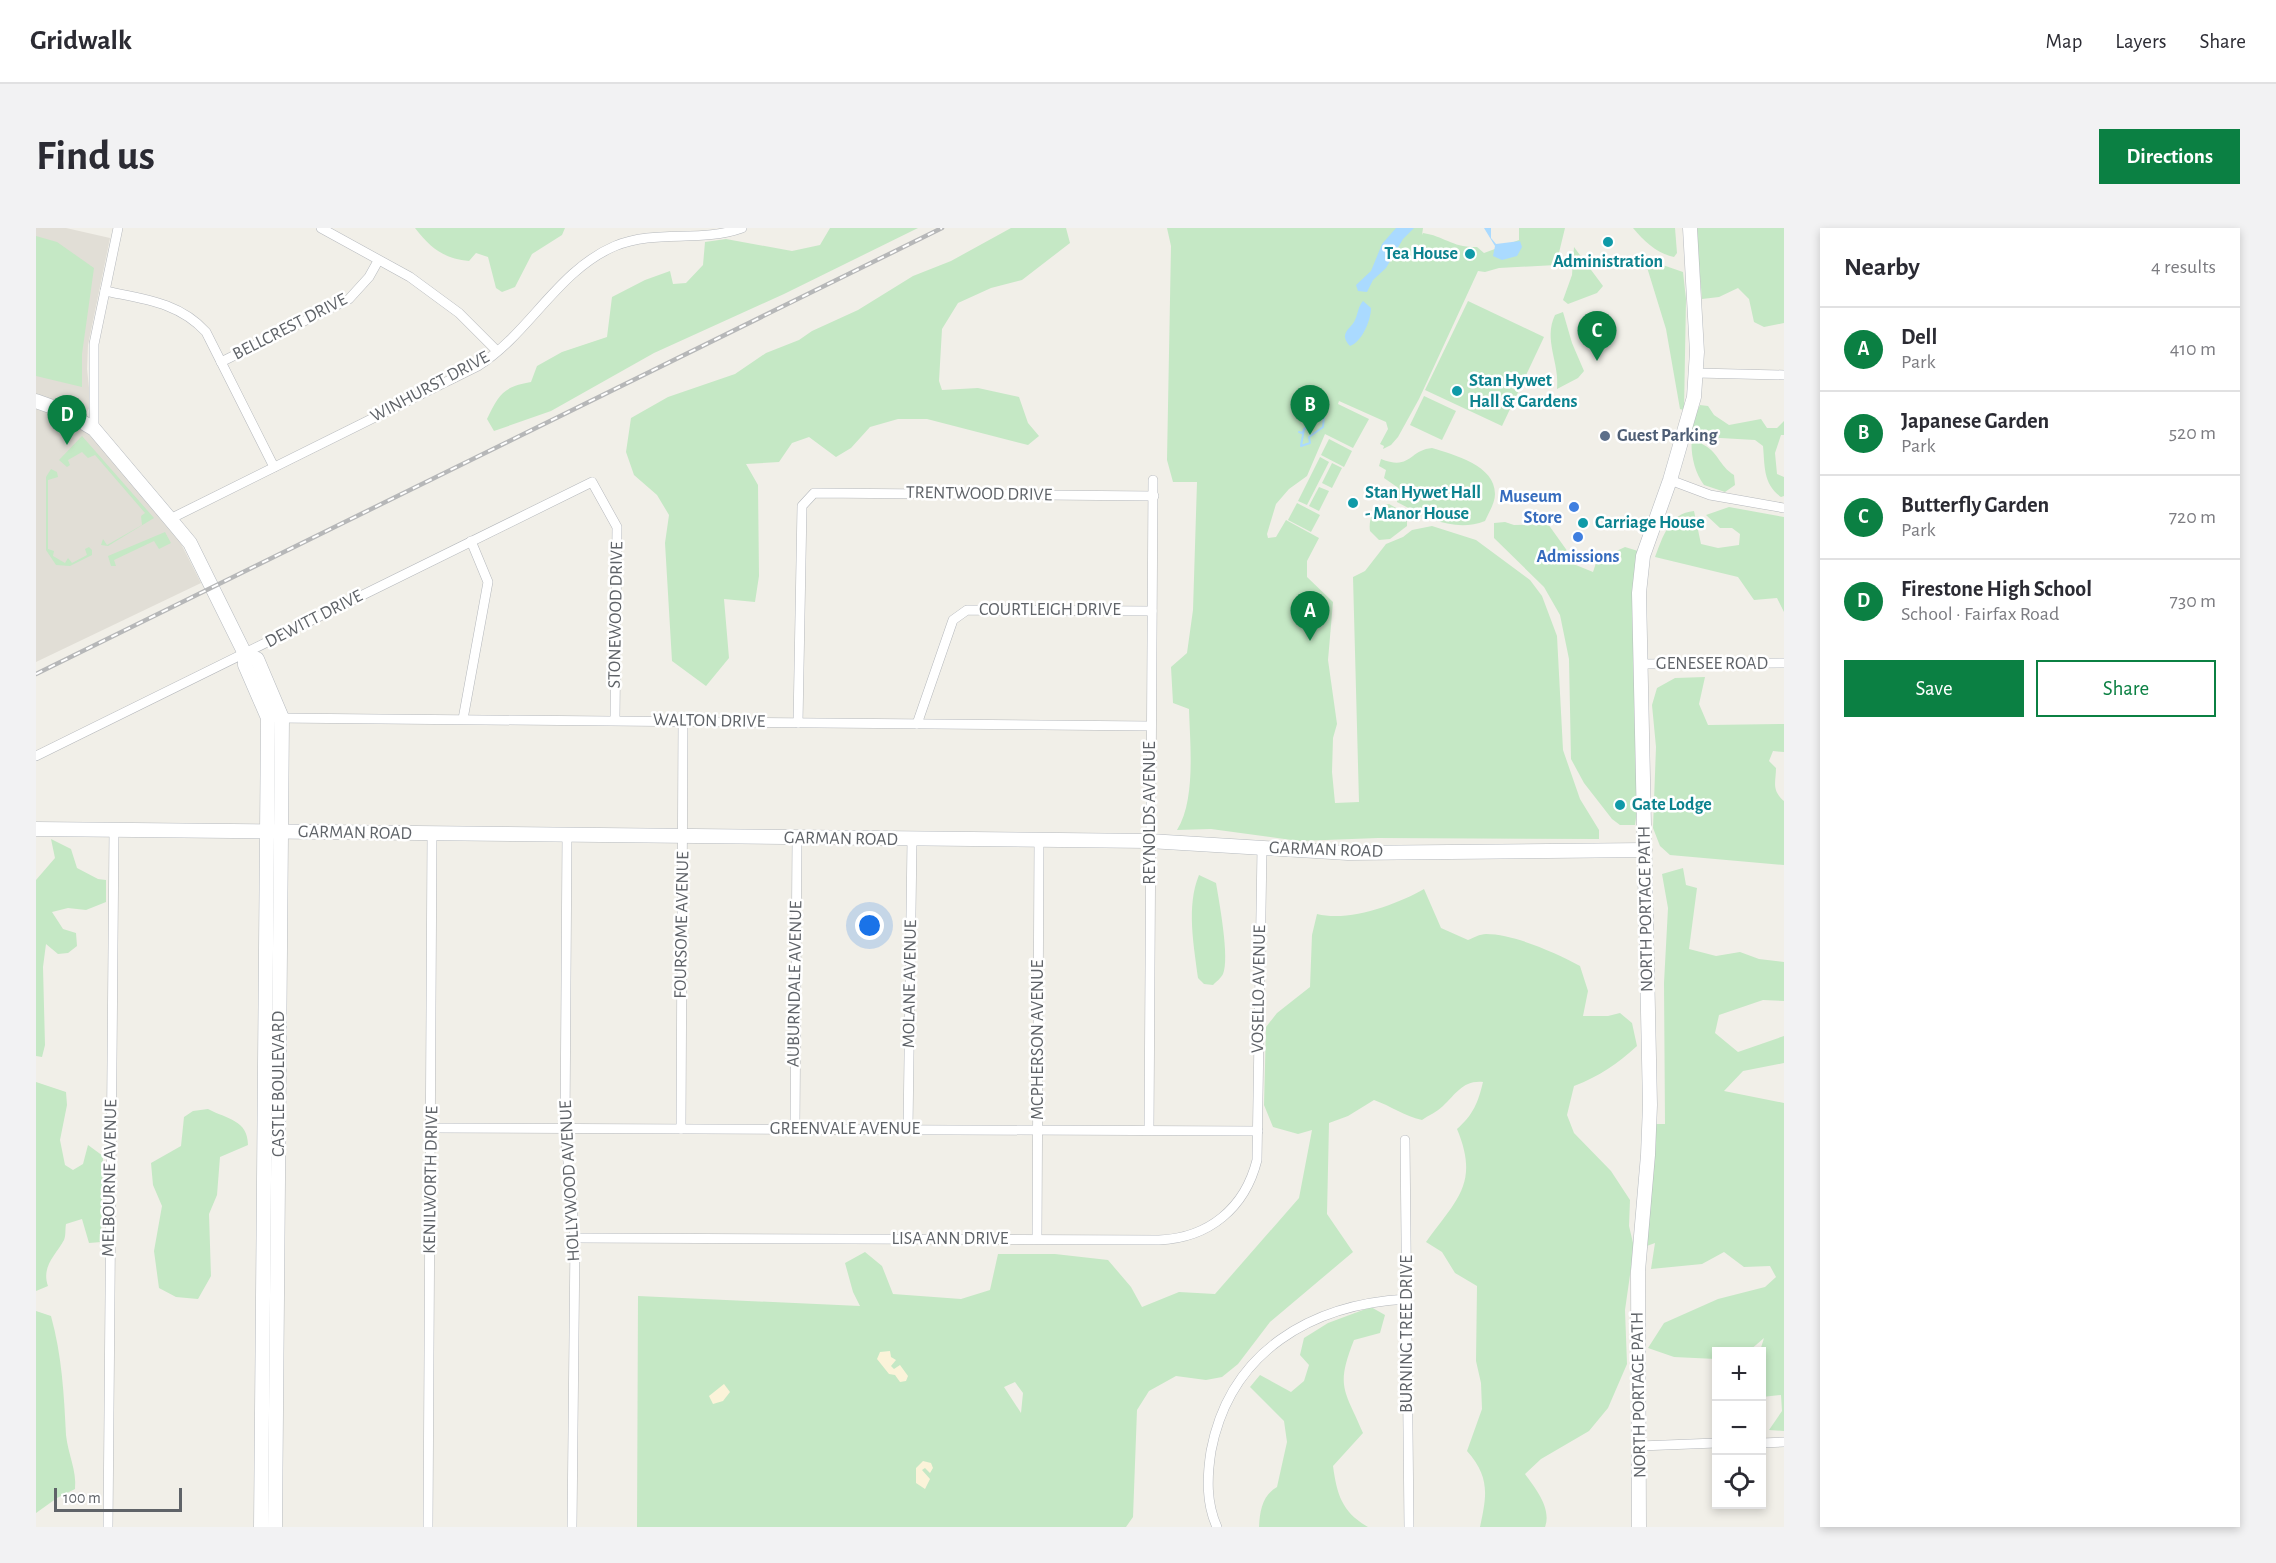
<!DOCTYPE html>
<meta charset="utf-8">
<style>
:root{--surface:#fff;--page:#f2f2f3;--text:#2b2b33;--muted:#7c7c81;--line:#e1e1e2;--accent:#0b8043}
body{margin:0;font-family:"Alegreya Sans",sans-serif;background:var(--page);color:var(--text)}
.controls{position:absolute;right:18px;bottom:18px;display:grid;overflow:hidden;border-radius:0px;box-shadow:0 3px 9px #0003}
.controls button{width:54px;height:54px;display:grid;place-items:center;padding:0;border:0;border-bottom:2px solid var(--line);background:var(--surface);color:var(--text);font:30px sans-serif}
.scale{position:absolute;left:18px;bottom:15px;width:128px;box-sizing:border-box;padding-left:6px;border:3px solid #5f6368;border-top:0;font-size:16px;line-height:21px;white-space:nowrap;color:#5f6368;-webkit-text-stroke:4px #fff;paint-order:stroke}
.you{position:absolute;left:834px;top:698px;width:21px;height:21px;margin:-15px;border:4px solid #fff;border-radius:50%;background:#1a73e8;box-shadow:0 0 0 9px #1a73e833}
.badge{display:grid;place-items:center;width:39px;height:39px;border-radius:50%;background:var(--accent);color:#fff;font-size:20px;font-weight:700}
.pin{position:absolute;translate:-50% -50px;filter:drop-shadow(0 2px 3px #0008)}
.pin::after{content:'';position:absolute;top:32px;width:21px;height:18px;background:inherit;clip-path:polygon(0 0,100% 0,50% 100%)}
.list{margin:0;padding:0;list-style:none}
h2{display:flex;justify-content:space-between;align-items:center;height:78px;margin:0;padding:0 24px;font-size:26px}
h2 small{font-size:20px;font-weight:400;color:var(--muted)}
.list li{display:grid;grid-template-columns:39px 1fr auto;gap:18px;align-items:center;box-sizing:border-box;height:84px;padding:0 24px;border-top:2px solid var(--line)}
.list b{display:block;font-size:22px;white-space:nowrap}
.list p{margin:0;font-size:20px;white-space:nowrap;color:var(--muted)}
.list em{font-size:20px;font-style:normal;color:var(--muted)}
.actions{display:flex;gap:12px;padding:18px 24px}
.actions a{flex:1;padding:14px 0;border:2px solid var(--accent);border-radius:0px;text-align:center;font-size:21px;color:var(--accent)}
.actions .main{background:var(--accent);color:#fff}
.icon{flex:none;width:33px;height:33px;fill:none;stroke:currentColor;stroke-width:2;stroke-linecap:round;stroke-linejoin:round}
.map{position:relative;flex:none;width:1748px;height:1299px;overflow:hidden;border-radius:0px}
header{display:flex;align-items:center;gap:36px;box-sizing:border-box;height:84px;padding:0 30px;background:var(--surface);border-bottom:2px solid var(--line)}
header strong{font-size:28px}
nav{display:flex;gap:33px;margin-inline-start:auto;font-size:21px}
.intro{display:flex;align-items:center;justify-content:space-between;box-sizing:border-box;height:144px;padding:0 36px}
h1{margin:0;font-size:42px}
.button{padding:15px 27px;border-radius:0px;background:var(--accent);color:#fff;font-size:21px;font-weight:700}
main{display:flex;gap:36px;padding:0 36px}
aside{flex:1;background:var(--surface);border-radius:0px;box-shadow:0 3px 9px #0003}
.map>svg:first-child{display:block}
.education{fill:#e1ded6}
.green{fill:#c5e8c5;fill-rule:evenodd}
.sand{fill:#fbf3d9}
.water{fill:#aadaff}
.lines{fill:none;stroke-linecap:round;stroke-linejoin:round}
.stream{stroke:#aadaff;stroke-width:2}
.street-casing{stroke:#b5b8bc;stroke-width:10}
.secondary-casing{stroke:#b6babf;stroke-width:15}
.street{stroke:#fff;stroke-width:9}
.secondary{stroke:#fff;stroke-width:14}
.rail-casing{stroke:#b6b7b8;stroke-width:4.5}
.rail{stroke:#fff;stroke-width:2;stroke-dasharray:7;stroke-linecap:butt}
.culture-dot{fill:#0f9aa8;stroke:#fff;stroke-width:2}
.service-dot{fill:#5c6f8a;stroke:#fff;stroke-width:2}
.shop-dot{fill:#3f7fe0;stroke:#fff;stroke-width:2}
.labels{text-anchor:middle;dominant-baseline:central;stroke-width:5;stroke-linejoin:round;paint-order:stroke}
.culture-label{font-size:18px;font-weight:bold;fill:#0d838f;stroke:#fff;text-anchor:start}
.street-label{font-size:18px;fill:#5f6368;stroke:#fff}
.service-label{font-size:18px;font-weight:bold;fill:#4e5e75;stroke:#fff;text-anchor:start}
.shop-label{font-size:18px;font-weight:bold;fill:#366cbe;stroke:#fff;text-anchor:end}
</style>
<header>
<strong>Gridwalk</strong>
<nav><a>Map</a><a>Layers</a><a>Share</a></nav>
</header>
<div class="intro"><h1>Find us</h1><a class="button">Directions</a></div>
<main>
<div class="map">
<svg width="1748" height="1299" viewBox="0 0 1748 1299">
<rect width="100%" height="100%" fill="#f1efe8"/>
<polygon class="education" points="0,0 30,0 74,10 52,117 51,141 55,178 49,186 52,205 139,304 165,355 0,434"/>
<g class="green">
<path d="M 379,0 L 529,0 L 526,7 L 496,26 L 479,59 L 466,64 L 460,60 L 452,29 L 440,25 L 433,33 C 406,30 395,20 379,0 Z"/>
<path d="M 794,0 L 882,0 L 748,66 L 618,125 L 515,183 L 458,203 L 451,191 C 463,166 467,159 495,154 L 501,138 L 526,124 L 571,109 L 576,69 L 609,52 L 634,43 L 637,56 L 650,55 L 667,37 L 669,14 L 690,11 L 756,23 L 784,17 Z"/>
<polygon points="975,0 1030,0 1034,15 986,52 955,60 922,75 906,101 903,153 906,162 942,160 983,169 992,195 1003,208 992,217 891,191 862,191 834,199 815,220 800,229 773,209 756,215 743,234 710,236 722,257 723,348 719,374 688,371 693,430 670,458 636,433 629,315 633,287 621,267 598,247 590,224 595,190 632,169 699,146 730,125 763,112 776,103 822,82 877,48 915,33"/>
<path d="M 1131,0 L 1387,0 L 1386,7 L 1387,5 C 1408,8 1417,20 1441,19 L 1448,25 L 1483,12 L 1483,0 L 1529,0 L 1520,37 L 1463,40 L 1449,44 L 1442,43 L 1383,171 L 1362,209 L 1355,217 L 1347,221 L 1348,218 L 1344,216 L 1352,201 L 1350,194 L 1303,173 L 1302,176 L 1333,191 L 1317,220 L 1289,206 L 1271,248 L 1253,261 L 1240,276 L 1231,306 L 1232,310 L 1240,309 L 1250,292 L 1283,310 L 1271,333 L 1271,349 L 1297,374 L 1292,432 L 1301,496 L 1297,510 L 1296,544 L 1299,575 L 1323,574 L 1317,349 L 1329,343 L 1350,316 L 1367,309 L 1376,302 L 1396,298 L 1440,312 L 1494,352 L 1506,368 L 1521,408 L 1527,522 L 1544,571 L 1563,602 L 1563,611 L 1342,610 L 1263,613 L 1175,601 L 1141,602 C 1160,572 1154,516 1153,481 L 1137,475 L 1135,439 L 1151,425 L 1157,382 L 1161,254 L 1137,254 L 1131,232 L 1135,18 Z"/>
<path d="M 1597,0 L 1639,0 L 1641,25 L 1638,29 C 1620,25 1609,14 1597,0 Z"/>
<polygon points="1662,0 1748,0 1748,95 1728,99 1718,94 1713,71 1702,60 1683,69 1666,71 1660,2"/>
<polygon points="0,8 21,14 58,40 46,126 46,159 0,148"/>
<polygon points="1538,19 1567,58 1561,65 1532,76 1527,72 1536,47"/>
<polygon points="1615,33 1647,44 1650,71 1648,182 1644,181 1630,101 1610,36"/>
<polygon points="1432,73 1508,109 1466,198 1389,162"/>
<path d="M 1527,84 L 1536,115 L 1548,143 L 1542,150 L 1521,161 C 1524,135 1507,112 1519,87 Z"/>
<polygon points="1388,168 1420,183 1406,212 1374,197"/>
<path d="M 1664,177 L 1672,178 L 1678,187 L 1693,197 L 1725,191 L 1731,200 L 1741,200 L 1748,193 L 1748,207 L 1745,207 L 1739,225 L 1741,246 L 1748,249 L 1748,268 L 1745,269 C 1727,256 1729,239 1727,218 L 1719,212 L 1667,209 L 1666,216 C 1682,223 1683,238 1698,247 L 1699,257 L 1689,264 L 1668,257 C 1652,236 1652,201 1664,177 Z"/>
<polygon points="46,208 118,290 72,318 65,317 67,311 71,317 106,297 105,288 109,285 59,227 52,230 46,224 32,232 34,237 31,239 23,232"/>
<polygon points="1293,211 1316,223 1308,239 1285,227"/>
<path d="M 1396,220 C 1418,227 1459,237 1459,266 C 1459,275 1453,284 1449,293 C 1418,305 1389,289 1361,274 L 1361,259 L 1348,250 L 1350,242 L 1343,238 L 1345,231 C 1375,243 1373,222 1396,220 Z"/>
<polygon points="1284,229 1293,234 1271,277 1262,273"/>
<polygon points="1296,235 1306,240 1296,260 1286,255"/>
<polygon points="15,241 21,244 22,249 12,252 12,321 18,323 17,328 29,335 32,330 36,335 51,327 49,321 53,319 56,322 56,327 34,338 20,337 10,322 10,249"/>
<polygon points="1283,259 1293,263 1283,283 1273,278"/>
<polygon points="1261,275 1284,287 1275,304 1252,292"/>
<path d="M 1353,276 L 1371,286 L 1371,298 L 1354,311 L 1343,312 L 1334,303 C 1332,289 1339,278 1353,276 Z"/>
<path d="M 1693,279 L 1748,289 L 1748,384 L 1741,370 L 1718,372 L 1702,349 L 1619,329 C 1627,309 1633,285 1658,283 L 1665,316 L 1682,320 L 1703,317 L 1704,306 L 1696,300 L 1684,300 L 1670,287 Z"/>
<polygon points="1469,294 1478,297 1512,296 1532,324 1537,326 1535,335 1557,344 1561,332 1568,335 1574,326 1589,319 1602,323 1601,583 1599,597 1584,597 1576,591 1548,555 1535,531 1533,431 1524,387 1508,359 1458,310 1458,295"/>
<polygon points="129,304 135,315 123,321 118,313 78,332 80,338 75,338 72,328"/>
<path d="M 1669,449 L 1663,476 L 1672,497 L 1748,496 L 1748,524 L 1737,523 L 1733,533 L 1740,540 C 1740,554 1735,562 1748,573 L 1748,637 L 1634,627 L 1624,618 L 1617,600 L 1620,519 L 1616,477 L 1621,460 L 1639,450 Z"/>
<polygon points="15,611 35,621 41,640 62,651 70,652 70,674 50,682 32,680 16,684 27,701 40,705 41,718 32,725 22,726 10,716 7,739 9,817 6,829 0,828 0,652 19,630"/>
<polygon points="1647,640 1650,657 1661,660 1653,721 1680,728 1704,724 1723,731 1748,734 1748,773 1727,772 1683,787 1679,805 1702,824 1748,808 1748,835 1707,843 1688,863 1748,875 1748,1203 1733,1202 1746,1183 1745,1167 1726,1169 1724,1123 1728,1110 1713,1123 1680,1124 1680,1131 1638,1129 1612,1120 1628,1095 1682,1071 1729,1059 1740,1049 1734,1038 1708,1039 1688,1024 1666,1036 1615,1041 1619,1015 1608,1019 1618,896 1629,896 1628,755 1632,680 1626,646"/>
<path d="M 1163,647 L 1180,655 C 1183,673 1194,731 1187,746 C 1185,750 1180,754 1177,757 L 1168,756 L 1162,750 C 1158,718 1150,678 1163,647 Z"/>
<path d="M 1388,661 L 1405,700 L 1432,712 C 1437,710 1444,706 1450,706 C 1478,706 1520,725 1544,738 L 1552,763 L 1547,788 L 1572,788 L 1584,785 L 1596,795 L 1601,818 C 1581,836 1564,848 1538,858 L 1531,887 L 1538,905 L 1575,943 L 1594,972 L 1593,998 L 1598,1019 L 1589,1082 L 1591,1136 L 1572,1180 L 1553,1203 L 1505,1231 L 1489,1246 C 1499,1260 1516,1280 1509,1299 L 1444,1299 C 1451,1267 1454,1249 1431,1223 L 1446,1181 L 1445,1155 L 1440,1133 L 1441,1058 L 1419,1045 L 1406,1024 L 1390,1014 C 1420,972 1444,956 1421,901 C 1437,887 1442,875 1447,854 C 1427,852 1420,866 1407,878 C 1401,884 1393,887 1386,892 C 1368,888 1355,878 1338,872 L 1312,888 L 1293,895 L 1291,986 L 1317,1024 L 1234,1094 L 1202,1136 L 1186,1149 L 1170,1152 L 1140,1148 L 1113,1163 L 1101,1182 L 1097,1289 L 1090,1299 L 601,1299 L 602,1068 L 824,1078 L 817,1064 L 809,1035 L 829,1024 L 846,1038 L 857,1066 L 925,1071 L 954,1062 L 962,1026 L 1019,1026 L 1072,1032 L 1095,1059 L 1106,1079 L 1143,1064 L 1179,1066 L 1263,970 L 1276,902 L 1262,906 L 1237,899 L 1228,877 L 1230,799 L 1241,785 L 1274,759 L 1276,707 L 1281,686 C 1313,694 1360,677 1388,661 ZM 979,1154 L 987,1165 L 985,1185 L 968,1159 Z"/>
<path d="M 0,854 L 30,864 L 31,877 L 24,912 L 29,937 L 37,942 L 47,936 L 52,917 L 67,928 L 65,1014 L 53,1015 L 46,991 L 30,996 C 29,1001 30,1008 28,1012 C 20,1027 5,1038 12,1058 L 0,1063 Z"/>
<path d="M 172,881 C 191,891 212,892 212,917 L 184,929 L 181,967 L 173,986 L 175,1048 L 162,1071 L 140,1069 L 123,1060 L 118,1023 L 126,978 L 117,957 L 115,935 L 145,918 L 148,889 L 157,883 Z"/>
<path d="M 1335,1079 L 1349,1087 L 1344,1105 L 1318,1112 C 1299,1160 1309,1162 1327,1205 L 1297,1238 C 1301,1267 1306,1284 1332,1299 L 1223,1299 C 1224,1283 1226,1268 1241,1259 L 1251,1214 L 1248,1193 L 1214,1159 L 1224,1147 L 1255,1164 L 1268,1153 L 1273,1137 L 1264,1127 L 1268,1110 L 1292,1095 Z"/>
<path d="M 0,1083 L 15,1088 C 26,1128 28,1166 30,1207 C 32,1226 41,1243 39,1261 L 21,1270 L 0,1285 Z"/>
</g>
<g class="sand">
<polygon points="854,1123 855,1129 860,1132 855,1138 858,1141 864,1137 872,1148 870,1153 864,1154 859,1147 853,1146 841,1131 844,1124"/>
<polygon points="688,1156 694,1164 687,1173 677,1176 673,1168"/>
<polygon points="887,1233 895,1235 897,1240 894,1245 889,1240 886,1242 894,1251 889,1261 880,1255 880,1240"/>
</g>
<g class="water">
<polygon points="1360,0 1378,0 1367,11 1350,40 1337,52 1331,64 1322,63 1320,57 1335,43 1346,16"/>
<polygon points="1448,0 1455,0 1455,10 1460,16 1484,13 1486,19 1481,28 1466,32 1457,28 1459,18"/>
<path d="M 1327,73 L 1335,80 C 1335,92 1326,114 1314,118 C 1302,105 1315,101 1319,92 C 1322,85 1322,79 1327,73 Z"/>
</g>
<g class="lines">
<polyline class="stream" points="1263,204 1266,205 1270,199 1275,199 1279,187 1285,181 1288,187 1287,199 1273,209 1274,215 1265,218 1268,201"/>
<g class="street-casing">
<g id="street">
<polyline points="285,0 374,49 423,85 461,123"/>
<path d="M 69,63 C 107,71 143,74 170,104 L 238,239"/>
<polyline points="185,134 313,71 333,49 342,33"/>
<polyline points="1661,145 1748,147"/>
<polyline points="58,201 58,116 82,0"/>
<polyline points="1634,252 1674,267 1748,280"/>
<path d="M 134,291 L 442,138 C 493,106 522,42 579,18 C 620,1 664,15 706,0"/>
<polyline points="1605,436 1748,435"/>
<polyline points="241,490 1115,498"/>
<polyline points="427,491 452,354 435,313"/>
<polyline points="762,495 766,278 778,265 1118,268"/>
<polyline points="881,496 917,392 931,382 1116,383"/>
<polyline points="0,528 556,254 581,299 579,491"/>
<polyline points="531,607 529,901 539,1010 536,1299"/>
<polyline points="396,900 1222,903"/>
<polyline points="645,901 647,493"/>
<polyline points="759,901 761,610"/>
<polyline points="872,901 876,612"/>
<polyline points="1113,902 1117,252"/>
<polyline points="1369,912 1373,1299"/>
<path d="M 539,1010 L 1123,1012 C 1173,1010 1209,980 1221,932 L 1226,620"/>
<polyline points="1001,1011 1003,612"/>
<polyline points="1726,1215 1748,1214"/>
<polyline points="1604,1218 1680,1215"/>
<polyline points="72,1299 78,602"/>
<polyline points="392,1299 396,606"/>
<path d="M 1181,1299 C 1170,1275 1171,1249 1175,1223 C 1194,1123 1276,1076 1371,1071"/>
</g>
</g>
<g class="secondary-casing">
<g id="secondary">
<polyline points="0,173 28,183 58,201 134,291 154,315 209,426 209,437 232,490 225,1299"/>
<polyline points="209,426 221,431 246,490 239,1299"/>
<polyline points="0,601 1113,613 1312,625 1609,622"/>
<polyline points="1603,1299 1602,1043 1612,927 1614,877 1603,365 1607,328 1634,252 1658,169 1661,124 1654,0"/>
</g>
</g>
<use href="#street" class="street"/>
<use href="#secondary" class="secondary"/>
<g class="rail-casing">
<polyline id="rail" points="0,446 906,0"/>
</g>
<use href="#rail" class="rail"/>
</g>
<g class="culture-dot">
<circle cx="1572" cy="14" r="6"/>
<circle cx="1434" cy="26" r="6"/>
<circle cx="1421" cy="163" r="6"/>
<circle cx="1317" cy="275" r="6"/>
<circle cx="1547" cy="295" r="6"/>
<circle cx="1584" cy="577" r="6"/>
</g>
<circle class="service-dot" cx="1569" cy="208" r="6"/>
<g class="shop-dot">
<circle cx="1538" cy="279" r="6"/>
<circle cx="1542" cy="309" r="6"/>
</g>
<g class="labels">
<g class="culture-label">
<text x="1422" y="26" text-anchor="end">Tea House</text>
<text x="1572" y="34" text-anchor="middle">Administration</text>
<text x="1433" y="153">Stan Hywet<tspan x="1433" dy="21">Hall &amp; Gardens</tspan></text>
<text x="1329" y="265">Stan Hywet Hall<tspan x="1329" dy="21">- Manor House</tspan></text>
<text x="1559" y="295">Carriage House</text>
<text x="1596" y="577">Gate Lodge</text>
</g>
<g class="street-label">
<text transform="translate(254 99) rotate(-27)">BELLCREST DRIVE</text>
<text transform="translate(394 159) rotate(-28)">WINHURST DRIVE</text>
<text transform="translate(943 266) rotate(1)">TRENTWOOD DRIVE</text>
<text x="1014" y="382">COURTLEIGH DRIVE</text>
<text transform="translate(580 387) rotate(-89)">STONEWOOD DRIVE</text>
<text transform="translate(278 391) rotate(-27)">DEWITT DRIVE</text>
<text x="1676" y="436">GENESEE ROAD</text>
<text transform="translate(673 493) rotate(1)">WALTON DRIVE</text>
<text transform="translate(1114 585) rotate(-90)">REYNOLDS AVENUE</text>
<text transform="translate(319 605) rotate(1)">GARMAN ROAD</text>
<text transform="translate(805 611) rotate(1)">GARMAN ROAD</text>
<text transform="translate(1290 622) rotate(2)">GARMAN ROAD</text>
<text transform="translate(1610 681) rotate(-91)">NORTH PORTAGE PATH</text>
<text transform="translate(646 697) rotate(-89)">FOURSOME AVENUE</text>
<text transform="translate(759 756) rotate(-89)">AUBURNDALE AVENUE</text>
<text transform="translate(874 756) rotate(-89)">MOLANE AVENUE</text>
<text transform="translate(1223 761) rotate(-89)">VOSELLO AVENUE</text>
<text transform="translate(1002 812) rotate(-90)">MCPHERSON AVENUE</text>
<text transform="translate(243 856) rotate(-90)">CASTLE BOULEVARD</text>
<text x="809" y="901">GREENVALE AVENUE</text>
<text transform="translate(74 950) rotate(-89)">MELBOURNE AVENUE</text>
<text transform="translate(395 952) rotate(-89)">KENILWORTH DRIVE</text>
<text transform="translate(534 953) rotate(-93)">HOLLYWOOD AVENUE</text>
<text x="914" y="1011">LISA ANN DRIVE</text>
<text transform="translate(1371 1106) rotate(-90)">BURNING TREE DRIVE</text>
<text transform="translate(1603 1167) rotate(-91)">NORTH PORTAGE PATH</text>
</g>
<g class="service-label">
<text x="1581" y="208">Guest Parking</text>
</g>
<g class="shop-label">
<text x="1526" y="269">Museum<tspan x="1526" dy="21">Store</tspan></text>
<text x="1542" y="329" text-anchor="middle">Admissions</text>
</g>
</g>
</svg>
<div class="controls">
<button>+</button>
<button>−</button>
<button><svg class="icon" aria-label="locate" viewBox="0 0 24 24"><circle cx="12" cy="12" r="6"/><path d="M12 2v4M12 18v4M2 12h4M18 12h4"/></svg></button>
</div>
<div class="scale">100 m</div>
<div class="you"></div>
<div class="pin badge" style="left:1274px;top:413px">A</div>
<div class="pin badge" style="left:1274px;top:207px">B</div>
<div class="pin badge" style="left:1561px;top:133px">C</div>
<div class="pin badge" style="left:31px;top:217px">D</div>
</div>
<aside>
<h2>Nearby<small>4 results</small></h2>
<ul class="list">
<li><span class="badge">A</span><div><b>Dell</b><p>Park</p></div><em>410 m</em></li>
<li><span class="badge">B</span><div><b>Japanese Garden</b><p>Park</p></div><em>520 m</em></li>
<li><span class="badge">C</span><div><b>Butterfly Garden</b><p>Park</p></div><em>720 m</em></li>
<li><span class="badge">D</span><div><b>Firestone High School</b><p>School · Fairfax Road</p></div><em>730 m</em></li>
</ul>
<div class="actions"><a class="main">Save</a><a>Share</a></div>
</aside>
</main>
